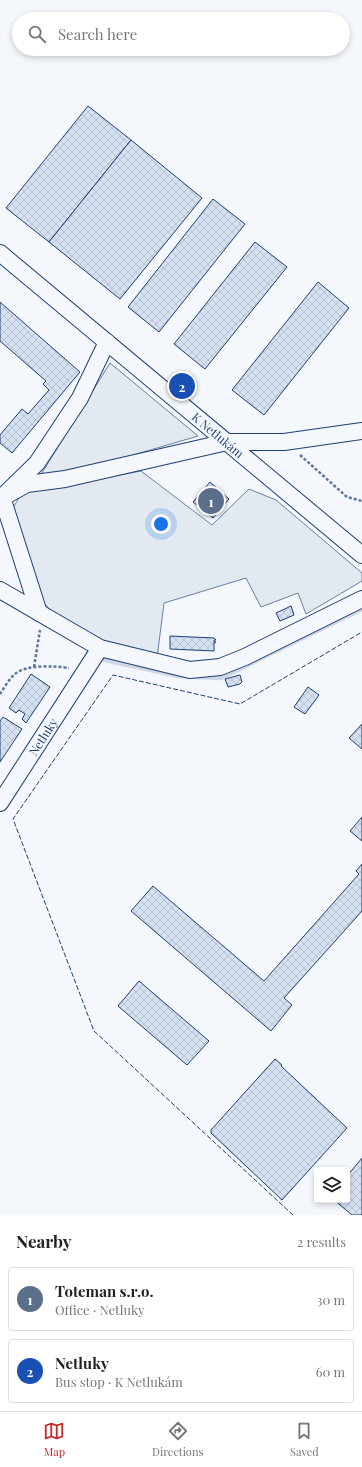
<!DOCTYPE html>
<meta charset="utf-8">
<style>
:root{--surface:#fff;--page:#f2f2f2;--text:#222;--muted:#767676;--line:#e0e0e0;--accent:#c62828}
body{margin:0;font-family:"Playfair Display",serif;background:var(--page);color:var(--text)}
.controls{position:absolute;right:12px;bottom:12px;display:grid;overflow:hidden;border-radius:4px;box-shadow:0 2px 6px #0003}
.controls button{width:36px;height:36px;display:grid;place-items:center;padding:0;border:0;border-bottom:1px solid var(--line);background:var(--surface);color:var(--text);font:20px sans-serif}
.you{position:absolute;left:161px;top:524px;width:14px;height:14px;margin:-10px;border:3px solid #fff;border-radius:50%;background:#1a73e8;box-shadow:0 0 0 6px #1a73e833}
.badge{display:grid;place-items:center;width:26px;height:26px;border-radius:50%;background:var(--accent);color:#fff;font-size:13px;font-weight:700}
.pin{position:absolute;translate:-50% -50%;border:2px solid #fff;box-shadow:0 1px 4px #0006}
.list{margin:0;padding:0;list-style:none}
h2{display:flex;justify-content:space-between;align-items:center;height:52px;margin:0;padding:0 16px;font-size:17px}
h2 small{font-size:13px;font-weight:400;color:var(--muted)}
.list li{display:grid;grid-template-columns:26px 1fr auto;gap:12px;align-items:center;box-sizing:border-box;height:64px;margin:0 8px 8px;padding:0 8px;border:1px solid var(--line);border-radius:4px}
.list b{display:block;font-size:15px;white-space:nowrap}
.list p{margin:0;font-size:13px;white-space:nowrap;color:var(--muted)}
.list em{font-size:13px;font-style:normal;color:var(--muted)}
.icon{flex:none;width:22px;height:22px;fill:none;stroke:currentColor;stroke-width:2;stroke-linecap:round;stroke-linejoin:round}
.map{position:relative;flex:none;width:362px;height:1215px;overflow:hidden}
.search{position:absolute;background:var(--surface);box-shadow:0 2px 6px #0003;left:12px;right:12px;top:12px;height:44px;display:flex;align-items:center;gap:10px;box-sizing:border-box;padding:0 14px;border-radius:22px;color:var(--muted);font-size:15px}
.sheet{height:196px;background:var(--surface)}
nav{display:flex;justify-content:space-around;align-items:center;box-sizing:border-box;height:56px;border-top:1px solid var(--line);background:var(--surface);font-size:11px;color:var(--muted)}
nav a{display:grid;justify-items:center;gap:2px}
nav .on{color:var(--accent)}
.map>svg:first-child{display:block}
.grass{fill:#e3e9f0;stroke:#687fa3}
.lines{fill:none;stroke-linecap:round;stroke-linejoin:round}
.stream{stroke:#cfd7e4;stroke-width:4.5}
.building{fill:url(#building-cross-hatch);stroke:#1d3f73}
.minor-casing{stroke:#1d3f73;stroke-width:18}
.path{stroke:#5e769c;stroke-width:2.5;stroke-dasharray:3 2;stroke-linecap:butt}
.minor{stroke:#f4f7fb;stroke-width:16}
.fence{stroke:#1d3f73;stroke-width:1;stroke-dasharray:5 2;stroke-linecap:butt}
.labels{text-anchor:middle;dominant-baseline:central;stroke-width:3;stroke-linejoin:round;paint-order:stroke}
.street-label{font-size:12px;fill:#1d3f73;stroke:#f4f7fb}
</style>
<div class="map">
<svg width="362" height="1215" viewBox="0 0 362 1215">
<defs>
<pattern id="building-cross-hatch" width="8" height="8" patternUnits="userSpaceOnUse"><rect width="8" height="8" fill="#d5e0f0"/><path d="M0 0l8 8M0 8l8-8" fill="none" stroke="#b6c1d1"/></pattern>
</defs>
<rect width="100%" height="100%" fill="#f4f7fb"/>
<g class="grass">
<polygon points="110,363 198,436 123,458 40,476"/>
<polygon points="141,471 212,525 249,489 276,500 362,573 362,581 306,614 298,593 261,607 246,578 164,603 157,658 96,640 55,615 43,602 12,510 22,492 38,490"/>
</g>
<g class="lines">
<g class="stream">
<polyline points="105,660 178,676 186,676"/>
<polyline points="194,677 221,678 362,609"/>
</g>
</g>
<g class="building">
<polygon points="88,106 131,140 49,242 6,208"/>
<polygon points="131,140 202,198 120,299 49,242"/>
<polygon points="213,199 245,224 159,332 128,307"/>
<polygon points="255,242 287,267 205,369 174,344"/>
<polygon points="318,282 349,308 264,415 232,390"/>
<polygon points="0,302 80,372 12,453 0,443 0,435 22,409 28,414 49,390 43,384 46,381 0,341"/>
<polygon points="210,482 229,499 213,518 193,502"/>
<polygon points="291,606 294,615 280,621 276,613"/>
<polygon points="170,636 214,638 216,640 214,640 214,642 216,642 214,643 214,651 170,649"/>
<polygon points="31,674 50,687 26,723 22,719 25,714 19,710 16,713 9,708"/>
<polygon points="240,675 242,682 240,684 228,687 225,679"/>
<polygon points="308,687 319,695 305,714 294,707"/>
<polygon points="3,717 22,729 0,762 0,721"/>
<polygon points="362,724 362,749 349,738"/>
<polygon points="362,817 362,841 350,831"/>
<polygon points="362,864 362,911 284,998 292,1005 271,1031 131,911 153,886 264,981 359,874 356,871"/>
<polygon points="139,981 209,1041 187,1065 118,1006"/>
<polygon points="275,1059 282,1065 281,1066 347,1128 282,1200 211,1133 211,1130"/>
<polygon points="362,1158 362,1215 352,1215 334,1200 347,1200 347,1176"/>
</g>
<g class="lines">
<g class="minor-casing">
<g id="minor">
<path id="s1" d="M 0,253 L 362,555"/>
<polyline points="0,499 27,484 65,479 227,442 284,442 362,431"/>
<polyline points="0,590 100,648 190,670 220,667 245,657 362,599"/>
<polyline points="39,613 2,497 37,463 80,398 107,342"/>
<path id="s2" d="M 0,803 L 100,648"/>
</g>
</g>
<g class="path">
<polyline points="300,455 347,497 362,501"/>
<polyline points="34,667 40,630"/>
<path d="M 0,694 C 4,688 9,679 15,674 C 26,664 55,666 69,668"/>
</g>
<use href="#minor" class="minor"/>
<polyline class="fence" points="293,1215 94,1031 13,819 113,675 240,704 362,632"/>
</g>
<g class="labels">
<g class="street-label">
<text stroke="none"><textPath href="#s1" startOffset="284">K Netlukám</textPath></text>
<text stroke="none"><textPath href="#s2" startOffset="79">Netluky</textPath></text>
</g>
</g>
</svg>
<div class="controls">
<button><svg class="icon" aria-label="layers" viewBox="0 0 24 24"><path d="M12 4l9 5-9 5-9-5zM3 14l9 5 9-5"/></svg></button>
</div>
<div class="you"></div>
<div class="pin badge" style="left:211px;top:501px;background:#5c6f8a">1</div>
<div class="pin badge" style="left:182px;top:386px;background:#1a4fb4">2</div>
<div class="search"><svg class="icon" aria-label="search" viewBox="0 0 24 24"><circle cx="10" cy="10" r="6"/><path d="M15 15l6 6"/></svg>Search here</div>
</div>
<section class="sheet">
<h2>Nearby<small>2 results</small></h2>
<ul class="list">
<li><span class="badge" style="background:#5c6f8a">1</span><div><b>Toteman s.r.o.</b><p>Office · Netluky</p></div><em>30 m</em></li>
<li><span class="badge" style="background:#1a4fb4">2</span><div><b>Netluky</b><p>Bus stop · K Netlukám</p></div><em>60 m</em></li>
</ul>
</section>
<nav>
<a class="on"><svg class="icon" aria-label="map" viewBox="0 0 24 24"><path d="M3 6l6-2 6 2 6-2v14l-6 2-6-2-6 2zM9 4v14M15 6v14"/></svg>Map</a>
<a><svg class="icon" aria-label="directions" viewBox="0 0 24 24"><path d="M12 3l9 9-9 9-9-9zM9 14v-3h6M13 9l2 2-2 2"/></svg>Directions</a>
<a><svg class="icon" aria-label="saved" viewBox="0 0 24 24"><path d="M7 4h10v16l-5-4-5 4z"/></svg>Saved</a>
</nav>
